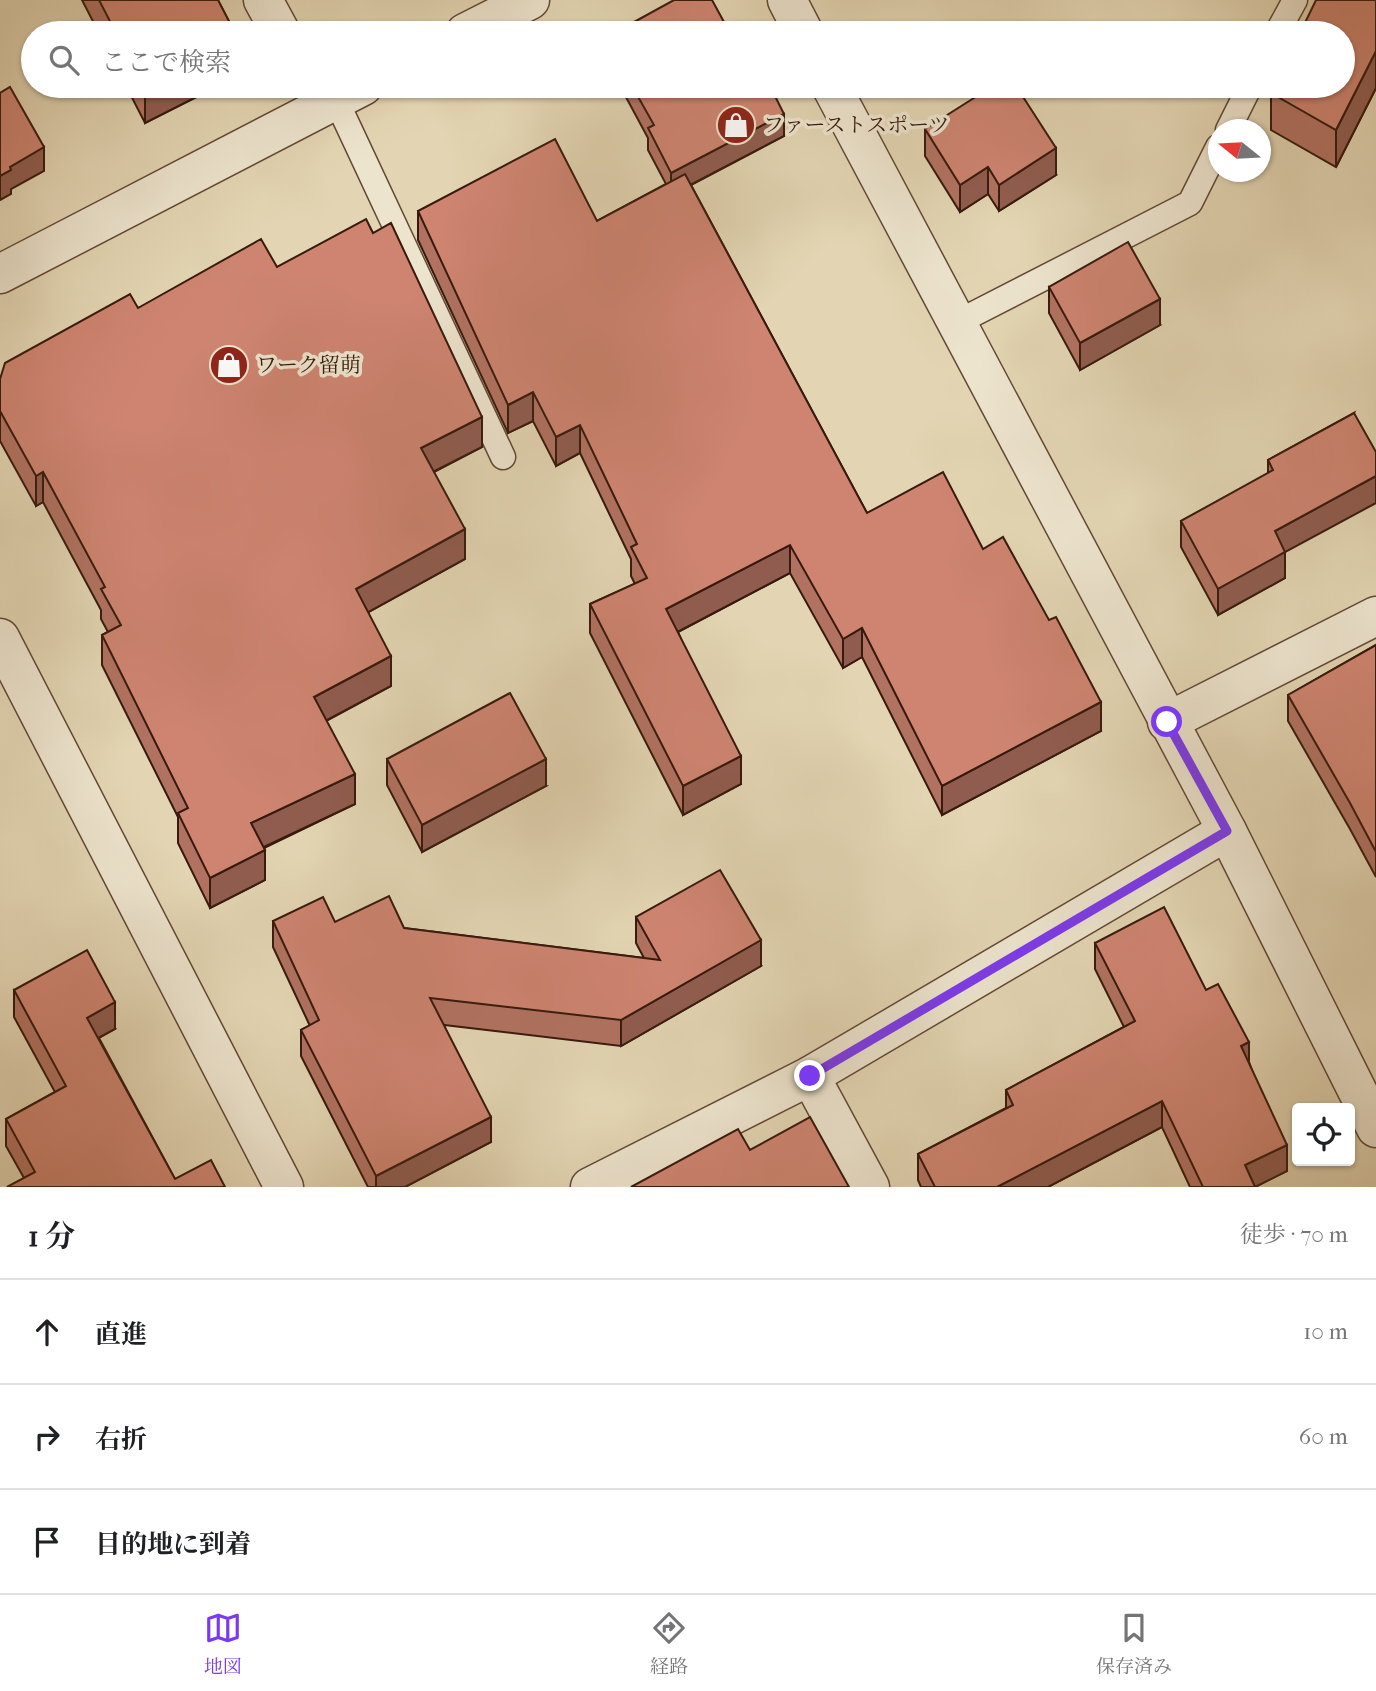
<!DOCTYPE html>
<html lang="ja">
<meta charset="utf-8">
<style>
:root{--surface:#fff;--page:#f6f6f6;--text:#202124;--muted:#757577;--line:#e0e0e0;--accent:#7c3aed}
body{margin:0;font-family:"IM FELL French Canon","Noto Serif JP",serif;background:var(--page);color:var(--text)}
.controls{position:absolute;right:21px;bottom:21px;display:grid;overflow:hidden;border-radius:7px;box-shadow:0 2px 5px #0004}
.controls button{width:63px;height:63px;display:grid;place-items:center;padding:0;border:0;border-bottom:2px solid var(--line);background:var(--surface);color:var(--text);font:35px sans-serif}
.compass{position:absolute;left:1208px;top:119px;width:63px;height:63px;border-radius:50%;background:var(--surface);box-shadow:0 2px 5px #0004;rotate:288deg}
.stop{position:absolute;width:21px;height:21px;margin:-16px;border:5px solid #7c3aed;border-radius:50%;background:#fff}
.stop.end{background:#7c3aed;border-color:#fff;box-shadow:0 2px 7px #0008}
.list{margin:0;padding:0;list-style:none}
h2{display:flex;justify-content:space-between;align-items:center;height:91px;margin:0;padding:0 28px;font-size:30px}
h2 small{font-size:23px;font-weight:400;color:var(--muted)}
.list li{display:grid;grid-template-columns:46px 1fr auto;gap:21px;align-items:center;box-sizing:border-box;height:105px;padding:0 28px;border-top:2px solid var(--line)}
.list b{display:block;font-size:26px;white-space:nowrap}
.list em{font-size:23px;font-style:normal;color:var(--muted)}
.icon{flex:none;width:38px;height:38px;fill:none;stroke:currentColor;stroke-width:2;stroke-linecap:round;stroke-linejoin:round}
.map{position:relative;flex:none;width:1376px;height:1187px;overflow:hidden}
.search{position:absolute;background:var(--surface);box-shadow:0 2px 5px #0004;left:21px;right:21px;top:21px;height:77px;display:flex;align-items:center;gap:18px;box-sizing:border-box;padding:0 24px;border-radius:38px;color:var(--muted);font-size:26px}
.sheet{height:406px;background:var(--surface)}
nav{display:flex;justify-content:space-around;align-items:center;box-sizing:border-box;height:98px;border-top:2px solid var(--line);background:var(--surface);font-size:19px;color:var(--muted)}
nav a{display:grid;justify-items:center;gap:4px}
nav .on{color:var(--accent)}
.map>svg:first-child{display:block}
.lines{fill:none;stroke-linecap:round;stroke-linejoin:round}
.service-casing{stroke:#634836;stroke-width:27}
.minor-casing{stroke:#634836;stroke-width:41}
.tertiary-casing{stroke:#634836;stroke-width:41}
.service{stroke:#ede4ce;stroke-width:24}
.minor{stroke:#ede4ce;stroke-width:38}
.tertiary{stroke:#ede4ce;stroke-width:38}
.wall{fill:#b17261;stroke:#38190d;stroke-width:2}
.shaded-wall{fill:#905c4f;stroke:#38190d;stroke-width:2}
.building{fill:#ce8471;stroke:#38190d;stroke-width:2}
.route{stroke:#7c3aed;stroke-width:9}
.labels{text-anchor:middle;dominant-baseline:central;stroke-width:7;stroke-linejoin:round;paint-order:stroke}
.poi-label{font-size:21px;fill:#38190d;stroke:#ede4ce;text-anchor:start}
</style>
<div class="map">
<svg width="1376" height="1187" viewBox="0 0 1376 1187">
<rect width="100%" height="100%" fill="#e3d5b3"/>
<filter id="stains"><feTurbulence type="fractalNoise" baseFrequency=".00286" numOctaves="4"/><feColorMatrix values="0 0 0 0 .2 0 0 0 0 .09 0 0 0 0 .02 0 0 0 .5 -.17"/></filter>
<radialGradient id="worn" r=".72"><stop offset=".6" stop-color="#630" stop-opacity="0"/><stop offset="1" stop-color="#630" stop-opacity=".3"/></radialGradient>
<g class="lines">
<g class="service-casing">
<g id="service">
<polyline points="1277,33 1295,0"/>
<polyline points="336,100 503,457"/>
<polyline points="1228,130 1250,86"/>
<polyline points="956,323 1190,203 1218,147"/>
</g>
</g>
<g class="minor-casing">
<g id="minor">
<polyline points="263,0 281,33"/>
<polyline points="787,0 804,33"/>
<polyline points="831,86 1227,831 1376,1128"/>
<polyline points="1167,722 1376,616"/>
<polyline points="810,1076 870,1187"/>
<polyline points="590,1187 810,1076 1227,831"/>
</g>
</g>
<g class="tertiary-casing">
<g id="tertiary">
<polyline points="465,33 530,0"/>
<polyline points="0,274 363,86"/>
<polyline points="0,638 284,1187"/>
</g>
</g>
<use href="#service" class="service"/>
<use href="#minor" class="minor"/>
<use href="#tertiary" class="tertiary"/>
</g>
<g class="wall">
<polygon points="82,0 218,0 235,33 99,33"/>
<polygon points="1376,0 1376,88 1336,167 1271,130 1271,93"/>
<polygon points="126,86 218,86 145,123"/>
<polygon points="620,86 770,86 784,136 691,185 867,513 983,549 1101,731 942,815 862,657 843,668 790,573 678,632 741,784 683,815 590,633 590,604 635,584 631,576 631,559 580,453 556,466 533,421 508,433 418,240 418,211 597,221 666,184 648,150 648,138"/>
<polygon points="925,129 1056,175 999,211 988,194 960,212 925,156"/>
<polygon points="277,267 482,447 434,472 465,559 368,612 391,686 326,721 355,804 264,848 265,880 210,908 178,843 178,817 102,665 102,635 108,632 101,619 101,610 43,502 36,506 0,441 0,379 138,308"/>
<polygon points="1049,287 1160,325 1080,370 1049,313"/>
<polygon points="1354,413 1285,552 1285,578 1218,615 1181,547 1181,521 1268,474 1268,460"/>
<polygon points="1376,645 1376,877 1350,829 1288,721 1288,695"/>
<polygon points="387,759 546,786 422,852 387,785"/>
<polygon points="636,917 761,966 621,1046 444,1025 491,1142 405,1187 368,1187 301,1056 301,1030 310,1026 273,947 273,921 335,922 404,928 644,958 636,943"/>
<polygon points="1095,943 1206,990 1249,1062 1287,1171 1255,1187 1190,1187 1162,1127 1048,1187 921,1187 918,1180 918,1154 1006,1108 1006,1090 1124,1027 1095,969"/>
<polygon points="14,990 115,1029 99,1038 175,1179 225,1187 24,1178 6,1146 6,1119 55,1092 14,1017"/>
</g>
<g class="shaded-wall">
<polygon points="1376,51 1376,88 1336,167 1336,130"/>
<polygon points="153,86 218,86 145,123 145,90"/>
<polygon points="784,114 784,136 671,195 671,173"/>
<polygon points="44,147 44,171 11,189 11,194 0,200 0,176 10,167"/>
<polygon points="1056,148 1056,175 999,211 999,185"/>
<polygon points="988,167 988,194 960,212 960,185"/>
<polygon points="1160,299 1160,325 1080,370 1080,343"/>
<polygon points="533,392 533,421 508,433 508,405"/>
<polygon points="482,417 482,447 421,478 421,448"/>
<polygon points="580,425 580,453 556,466 556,437"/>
<polygon points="43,472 43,502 36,506 36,476"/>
<polygon points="1376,476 1376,503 1285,552 1285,578 1218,615 1218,589 1275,531"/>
<polygon points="465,529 465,559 356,619 356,589"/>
<polygon points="790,545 790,573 666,638 666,609"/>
<polygon points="862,628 862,657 843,668 843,639"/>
<polygon points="391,656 391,686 314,727 314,697"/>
<polygon points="1101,702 1101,731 942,815 942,786"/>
<polygon points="741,756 741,784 683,815 683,786"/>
<polygon points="546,759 546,786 422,852 422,825"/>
<polygon points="355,774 355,804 251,853 251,823"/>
<polygon points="265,850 265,880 210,908 210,878"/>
<polygon points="761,940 761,966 621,1046 621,1020"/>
<polygon points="115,1002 115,1029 87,1044 87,1018"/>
<polygon points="1249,1042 1249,1069 1241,1046"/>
<polygon points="1162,1101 1162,1127 1048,1187 997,1187"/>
<polygon points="491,1117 491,1142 405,1187 376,1187 376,1176"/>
<polygon points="1287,1145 1287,1171 1255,1187 1245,1165"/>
</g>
<g class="building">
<polygon points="99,0 218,0 235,33 116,33"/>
<polygon points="674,0 712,0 730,33 614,33"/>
<polygon points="1316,0 1376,0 1376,51 1336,130 1271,93 1274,86 1343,86 1343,33 1300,33"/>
<polygon points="143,86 153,86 145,90"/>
<polygon points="632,86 770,86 784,114 671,173 648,128 654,125"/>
<polygon points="993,86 1016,86 1056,148 999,185 988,167 960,185 925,129"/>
<polygon points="10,87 44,147 10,167 11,170 0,176 0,93"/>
<polygon points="555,139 597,221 685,174 867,513 943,472 983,549 1003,537 1049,620 1056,617 1101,702 942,786 862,628 843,639 790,545 666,609 741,756 683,786 590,604 647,578 631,547 637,544 580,425 556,437 533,392 508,405 418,211"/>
<polygon points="366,219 373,233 391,223 482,417 421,448 465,529 356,589 391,656 314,697 355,774 251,823 265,850 210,878 178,813 188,808 102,635 121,625 101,589 105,587 43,472 36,476 0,411 0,379 5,363 130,294 138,308 261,239 277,267"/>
<polygon points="1128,242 1160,299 1080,343 1049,287"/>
<polygon points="1354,413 1376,452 1376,476 1275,531 1285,552 1218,589 1181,521 1273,470 1268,460"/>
<polygon points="1376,645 1376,852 1350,803 1288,695"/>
<polygon points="510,693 546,759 422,825 387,759"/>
<polygon points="720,870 761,940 621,1020 430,998 491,1117 376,1176 301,1030 319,1020 273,921 323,897 335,922 389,896 404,928 660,960 636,917"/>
<polygon points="1164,907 1206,990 1218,984 1249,1042 1241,1046 1287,1145 1245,1165 1255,1187 1203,1187 1162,1101 997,1187 935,1187 918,1154 1013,1105 1006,1090 1135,1021 1095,943"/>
<polygon points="87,950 115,1002 87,1018 175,1179 211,1160 225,1187 7,1187 35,1172 6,1119 66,1086 14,990"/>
<polygon points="810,1117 849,1187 631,1187 738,1129 750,1150"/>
</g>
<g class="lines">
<polyline class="route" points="810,1076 1227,831 1167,722"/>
</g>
<defs>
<g id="shop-disc" transform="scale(2.0125)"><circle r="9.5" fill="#8f2418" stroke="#ede4ce"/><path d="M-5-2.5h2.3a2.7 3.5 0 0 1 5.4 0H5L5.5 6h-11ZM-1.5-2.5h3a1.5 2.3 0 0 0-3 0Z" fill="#fff"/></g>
</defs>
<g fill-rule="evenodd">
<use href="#shop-disc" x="736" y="125"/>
<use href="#shop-disc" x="229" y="365"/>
</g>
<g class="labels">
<g class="poi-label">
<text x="763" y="125">ファーストスポーツ</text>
<text x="256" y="365">ワーク留萌</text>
</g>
</g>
<rect width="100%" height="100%" filter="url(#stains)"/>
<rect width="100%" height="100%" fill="url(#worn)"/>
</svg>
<div class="controls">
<button><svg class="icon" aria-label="locate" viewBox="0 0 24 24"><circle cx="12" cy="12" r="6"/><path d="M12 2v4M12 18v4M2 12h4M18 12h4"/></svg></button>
</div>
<svg class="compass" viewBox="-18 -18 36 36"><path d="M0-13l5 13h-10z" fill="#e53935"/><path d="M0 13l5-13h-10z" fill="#757577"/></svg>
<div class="stop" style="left:1167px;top:722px"></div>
<div class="stop end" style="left:810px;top:1076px"></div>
<div class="search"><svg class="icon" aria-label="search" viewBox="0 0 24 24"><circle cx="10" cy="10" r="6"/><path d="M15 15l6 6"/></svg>ここで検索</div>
</div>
<section class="sheet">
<h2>1 分<small>徒歩 · 70 m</small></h2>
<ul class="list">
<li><svg class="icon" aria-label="ahead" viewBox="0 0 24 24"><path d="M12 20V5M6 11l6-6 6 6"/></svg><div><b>直進</b></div><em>10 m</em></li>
<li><svg class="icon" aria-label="right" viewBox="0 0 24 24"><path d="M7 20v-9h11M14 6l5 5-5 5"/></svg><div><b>右折</b></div><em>60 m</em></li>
<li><svg class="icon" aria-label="arrive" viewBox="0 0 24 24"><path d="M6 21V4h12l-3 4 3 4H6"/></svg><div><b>目的地に到着</b></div></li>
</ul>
</section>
<nav>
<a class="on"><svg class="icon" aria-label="map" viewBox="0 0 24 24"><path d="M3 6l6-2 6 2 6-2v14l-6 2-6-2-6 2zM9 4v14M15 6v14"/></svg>地図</a>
<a><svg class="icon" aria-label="directions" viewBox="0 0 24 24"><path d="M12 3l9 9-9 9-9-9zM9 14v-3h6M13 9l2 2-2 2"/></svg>経路</a>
<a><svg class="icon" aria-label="saved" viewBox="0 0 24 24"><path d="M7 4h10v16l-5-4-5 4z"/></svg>保存済み</a>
</nav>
